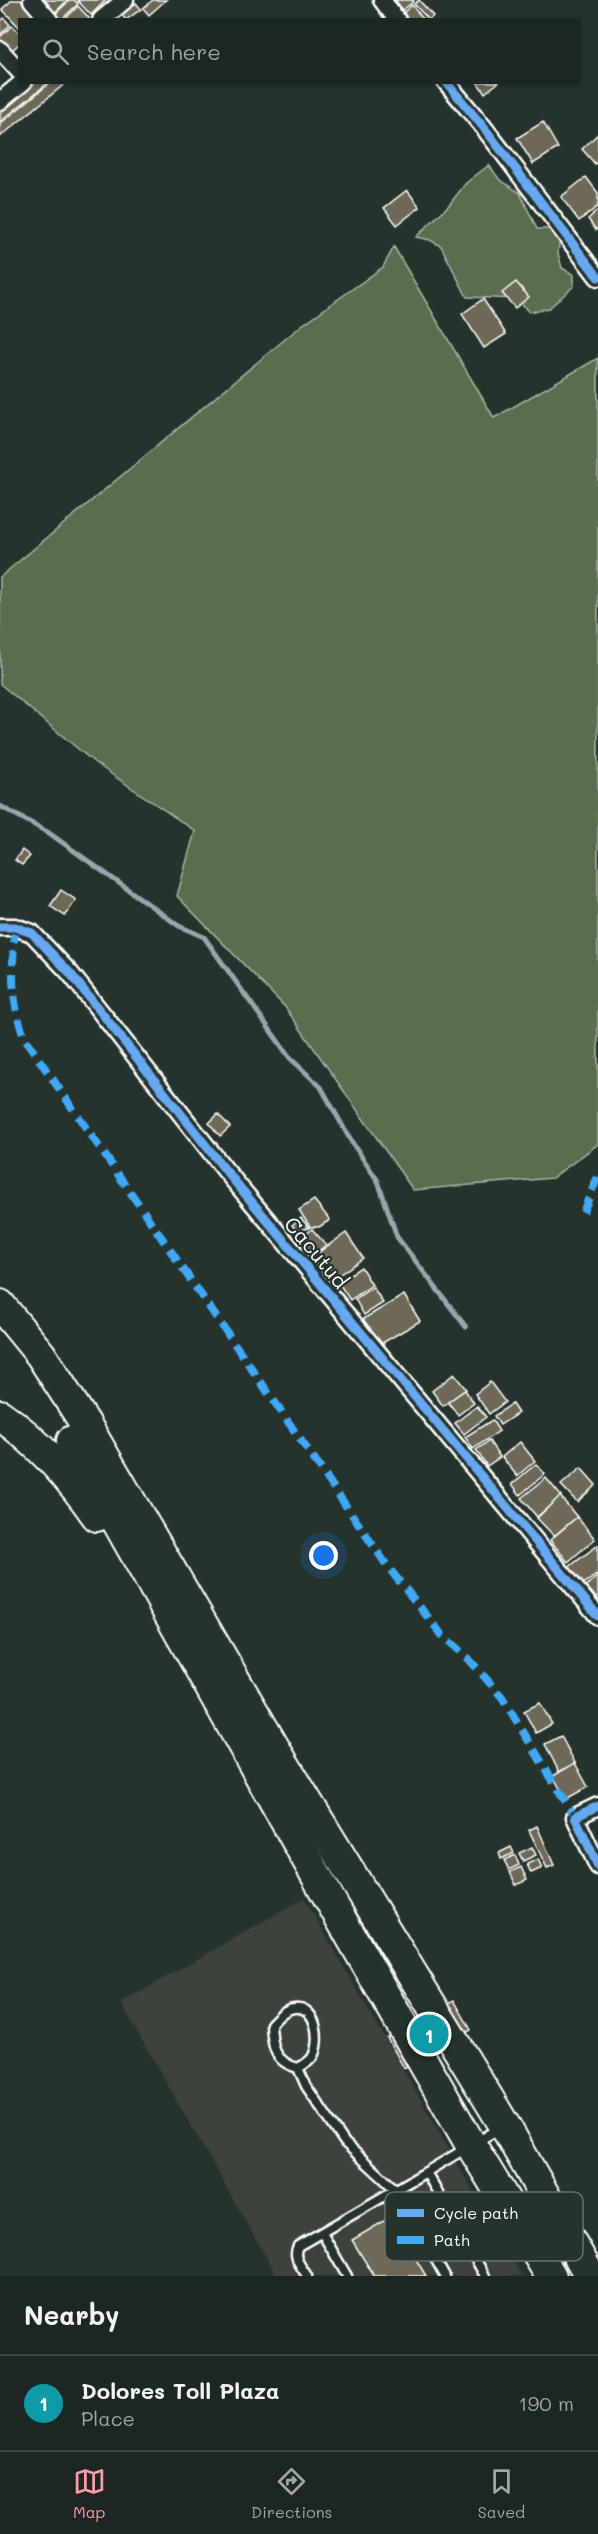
<!DOCTYPE html>
<style>
:root{--surface:#1c2622;--page:#29322f;--text:#f1f3f6;--muted:#a0a5a5;--line:#3a4340;--accent:#ff9aa2}
body{margin:0;font-family:Mali,sans-serif;background:var(--page);color:var(--text)}
.you{position:absolute;left:324px;top:1556px;width:21px;height:21px;margin:-15px;border:4px solid #fff;border-radius:50%;background:#1a73e8;box-shadow:0 0 0 9px #1a73e833}
.badge{display:grid;place-items:center;width:39px;height:39px;border-radius:50%;background:var(--accent);color:#fff;font-size:20px;font-weight:700}
.pin{position:absolute;translate:-50% -50%;border:3px solid #fff;box-shadow:0 2px 6px #0006}
.list{margin:0;padding:0;list-style:none}
h2{display:flex;justify-content:space-between;align-items:center;height:78px;margin:0;padding:0 24px;font-size:26px}
h2 small{font-size:20px;font-weight:400;color:var(--muted)}
.list li{display:grid;grid-template-columns:39px 1fr auto;gap:18px;align-items:center;box-sizing:border-box;height:96px;padding:0 24px;border-top:2px solid var(--line)}
.list b{display:block;font-size:22px;white-space:nowrap}
.list p{margin:0;font-size:20px;white-space:nowrap;color:var(--muted)}
.list em{font-size:20px;font-style:normal;color:var(--muted)}
.icon{flex:none;width:33px;height:33px;fill:none;stroke:currentColor;stroke-width:2;stroke-linecap:round;stroke-linejoin:round}
.map{position:relative;flex:none;width:598px;height:2276px;overflow:hidden}
.search{position:absolute;background:var(--surface);box-shadow:0 2px 4px #0004;left:18px;right:18px;top:18px;height:66px;display:flex;align-items:center;gap:15px;box-sizing:border-box;padding:0 21px;border-radius:0px;color:var(--muted);font-size:22px}
.sheet{height:174px;background:var(--surface)}
nav{display:flex;justify-content:space-around;align-items:center;box-sizing:border-box;height:84px;border-top:2px solid var(--line);background:var(--surface);font-size:16px;color:var(--muted)}
nav a{display:grid;justify-items:center;gap:3px}
nav .on{color:var(--accent)}
.map>svg:first-child{display:block}
.built{fill:#3c433a}
.green{fill:#5a6d50;stroke:#acb6a8;stroke-width:1.5}
.lines{fill:none;stroke-linecap:round;stroke-linejoin:round}
.stream{stroke:#97a6ad;stroke-width:5}
.building{fill:#6e6957;stroke:#fff;stroke-width:1.5}
.service-casing{stroke:#fff;stroke-width:13}
.minor-casing{stroke:#fff;stroke-width:21}
.motorway-casing{stroke:#fff;stroke-width:34}
.service{stroke:#26332d;stroke-width:8}
.minor{stroke:#26332d;stroke-width:16}
.motorway{stroke:#26332d;stroke-width:30}
.quiet{stroke:#3fa9f5;stroke-width:8;stroke-dasharray:15 8;stroke-linecap:butt}
.cycleway-casing{stroke:#26332d;stroke-width:13}
.cycleway{stroke:#66a8f1;stroke-width:9}
.labels{text-anchor:middle;dominant-baseline:central;stroke-width:4.5;stroke-linejoin:round;paint-order:stroke}
.street-label{font-size:21px;fill:#fff;stroke:#26332d}
.key{fill:#26332d;stroke:#67706c;stroke-width:1.5}
.key-label{font-size:16px;fill:#fff}
</style>
<div class="map">
<svg width="598" height="2276" viewBox="0 0 598 2276">
<rect width="100%" height="100%" fill="#26332d"/>
<filter id="ink" filterUnits="userSpaceOnUse"><feTurbulence type="fractalNoise" baseFrequency=".0167" numOctaves="2"/><feDisplacementMap in="SourceGraphic" scale="12" xChannelSelector="R" yChannelSelector="G"/><feConvolveMatrix kernelMatrix="1 2 1 2 8 2 1 2 1" color-interpolation-filters="sRGB"/></filter>
<g filter="url(#ink)">
<polygon class="built" points="304,1898 522,2276 277,2276 121,2003"/>
<g class="green">
<polygon points="489,165 499,179 520,193 537,229 550,229 560,236 558,253 562,268 574,275 574,286 549,308 530,312 517,299 467,297 441,246 430,240 416,237 449,205 466,183"/>
<polygon points="394,247 494,418 598,358 598,1144 552,1178 413,1190 285,1007 177,896 195,831 95,763 0,684 0,577 302,325 383,267"/>
</g>
<g class="lines">
<polyline class="stream" points="0,806 49,833 179,926 204,937 290,1058 321,1087 351,1141 378,1181 397,1237 466,1327"/>
</g>
<g class="building">
<polygon points="12,0 21,0 36,16 32,20 20,20 20,28 2,9"/>
<polygon points="41,0 68,0 52,15"/>
<polygon points="70,0 74,0 78,4 61,20 56,20 53,16"/>
<polygon points="77,0 104,0 105,1 91,15"/>
<polygon points="153,0 166,0 149,15 143,8"/>
<polygon points="395,0 413,0 414,1 403,10"/>
<polygon points="419,0 433,16 429,20 414,4"/>
<polygon points="136,3 141,9 126,20 122,15"/>
<polygon points="412,5 424,20 408,20 403,13"/>
<polygon points="78,6 89,18 88,20 64,20"/>
<polygon points="4,18 10,25 0,35 0,22"/>
<polygon points="12,26 20,33 20,43 7,55 0,47 0,37"/>
<polygon points="36,82 49,82 0,122 0,113"/>
<polygon points="51,82 67,82 0,137 0,124"/>
<polygon points="477,82 499,82 485,93"/>
<polygon points="543,122 558,148 533,164 517,138"/>
<polygon points="598,134 598,161 595,164 582,149"/>
<polygon points="586,177 598,193 598,206 579,221 561,197"/>
<polygon points="407,190 420,207 397,225 384,208"/>
<polygon points="598,210 598,228 596,230 588,219"/>
<polygon points="516,282 529,297 515,308 502,293"/>
<polygon points="483,299 506,334 484,348 462,314"/>
<polygon points="22,850 30,856 22,865 15,860"/>
<polygon points="61,890 76,900 65,916 50,906"/>
<polygon points="218,1114 230,1127 220,1136 209,1123"/>
<polygon points="314,1200 330,1220 319,1227 310,1227 299,1210"/>
<polygon points="301,1218 309,1228 297,1231 292,1225"/>
<polygon points="312,1229 326,1245 309,1259 296,1242"/>
<polygon points="346,1233 363,1258 336,1277 319,1252"/>
<polygon points="361,1267 372,1285 350,1300 338,1282"/>
<polygon points="373,1287 383,1303 364,1315 355,1299"/>
<polygon points="404,1295 420,1321 379,1345 363,1319"/>
<polygon points="454,1374 466,1389 443,1406 432,1391"/>
<polygon points="490,1382 505,1402 489,1414 475,1394"/>
<polygon points="465,1390 474,1403 458,1415 448,1402"/>
<polygon points="512,1404 518,1413 500,1425 494,1416"/>
<polygon points="477,1406 486,1417 464,1434 455,1423"/>
<polygon points="492,1420 499,1431 473,1449 465,1437"/>
<polygon points="489,1441 500,1457 487,1466 476,1450"/>
<polygon points="520,1442 535,1461 517,1476 502,1457"/>
<polygon points="536,1464 545,1474 520,1495 512,1484"/>
<polygon points="581,1468 596,1485 577,1502 561,1485"/>
<polygon points="546,1478 561,1496 537,1517 521,1498"/>
<polygon points="560,1496 577,1517 554,1536 537,1518"/>
<polygon points="577,1517 595,1539 568,1562 550,1540"/>
<polygon points="598,1545 598,1574 582,1585 569,1567"/>
<polygon points="598,1576 598,1600 586,1586"/>
<polygon points="540,1703 552,1724 536,1733 524,1711"/>
<polygon points="561,1736 575,1763 559,1772 545,1744"/>
<polygon points="575,1763 588,1787 566,1799 553,1776"/>
<polygon points="537,1826 554,1865 547,1868 529,1830"/>
<polygon points="511,1847 514,1853 501,1859 499,1853"/>
<polygon points="532,1847 536,1855 523,1861 519,1853"/>
<polygon points="515,1855 519,1865 509,1870 504,1860"/>
<polygon points="538,1859 542,1868 531,1873 527,1864"/>
<polygon points="521,1867 527,1880 516,1885 510,1872"/>
<polygon points="454,2000 471,2030 404,2068 387,2038"/>
<polygon points="391,2217 426,2276 374,2276 352,2240"/>
</g>
<g class="lines">
<g class="service-casing">
<g id="service">
<path d="M 298,2068 C 303,2065 310,2062 313,2056 C 321,2041 317,2005 294,2008 C 284,2009 278,2017 271,2024 C 272,2046 274,2062 298,2068 L 306,2086 L 345,2143 L 396,2190 L 445,2276"/>
<polyline points="426,2172 502,2127"/>
<polyline points="322,2233 347,2276"/>
<path d="M 307,2276 C 301,2266 292,2257 298,2246 L 426,2172 L 485,2276"/>
</g>
</g>
<g class="minor-casing">
<g id="minor">
<polyline points="32,0 49,20"/>
<polyline points="382,0 397,20"/>
<polyline points="101,20 125,0"/>
<polyline points="0,50 20,72"/>
<polyline points="446,82 485,129 598,277"/>
<polyline points="0,101 23,82"/>
<polyline points="0,927 15,927 32,933 70,973 226,1171 598,1616"/>
<polyline points="598,1806 575,1817 598,1866"/>
</g>
</g>
<g class="motorway-casing">
<g id="motorway">
<polyline points="0,1305 41,1355 86,1425 279,1756 505,2126 590,2276"/>
<path d="M 0,1415 C 38,1442 70,1477 97,1516"/>
<polyline points="72,1441 334,1907 471,2145 551,2276"/>
</g>
</g>
<use href="#service" class="service"/>
<use href="#minor" class="minor"/>
<use href="#motorway" class="motorway"/>
<g class="quiet">
<path d="M 15,927 C 12,968 10,1000 25,1039 L 388,1567 L 442,1635 L 468,1658 L 502,1697 L 575,1817"/>
<polyline points="583,1212 598,1176"/>
</g>
<g class="cycleway-casing">
<g id="cycleway">
<polyline points="446,82 485,129 598,277"/>
<polyline points="0,927 15,927 32,933 70,973 226,1171 598,1616"/>
<polyline points="598,1806 575,1817 598,1866"/>
</g>
</g>
<use href="#cycleway" class="cycleway"/>
</g>
</g>
<g class="labels">
<g class="street-label">
<text transform="translate(317 1252) rotate(50)">Cacutud</text>
</g>
</g>
<rect x="385" y="2192" width="198" height="69" rx="9" class="key"/>
<rect x="397" y="2209" width="27" height="8" fill="#66a8f1"/>
<rect x="397" y="2236" width="27" height="8" fill="#3fa9f5"/>
<g class="key-label">
<text x="434" y="2219">Cycle path</text>
<text x="434" y="2246">Path</text>
</g>
</svg>
<div class="you"></div>
<div class="pin badge" style="left:429px;top:2034px;background:#0f9aa8">1</div>
<div class="search"><svg class="icon" aria-label="search" viewBox="0 0 24 24"><circle cx="10" cy="10" r="6"/><path d="M15 15l6 6"/></svg>Search here</div>
</div>
<section class="sheet">
<h2>Nearby<small></small></h2>
<ul class="list">
<li><span class="badge" style="background:#0f9aa8">1</span><div><b>Dolores Toll Plaza</b><p>Place</p></div><em>190 m</em></li>
</ul>
</section>
<nav>
<a class="on"><svg class="icon" aria-label="map" viewBox="0 0 24 24"><path d="M3 6l6-2 6 2 6-2v14l-6 2-6-2-6 2zM9 4v14M15 6v14"/></svg>Map</a>
<a><svg class="icon" aria-label="directions" viewBox="0 0 24 24"><path d="M12 3l9 9-9 9-9-9zM9 14v-3h6M13 9l2 2-2 2"/></svg>Directions</a>
<a><svg class="icon" aria-label="saved" viewBox="0 0 24 24"><path d="M7 4h10v16l-5-4-5 4z"/></svg>Saved</a>
</nav>
